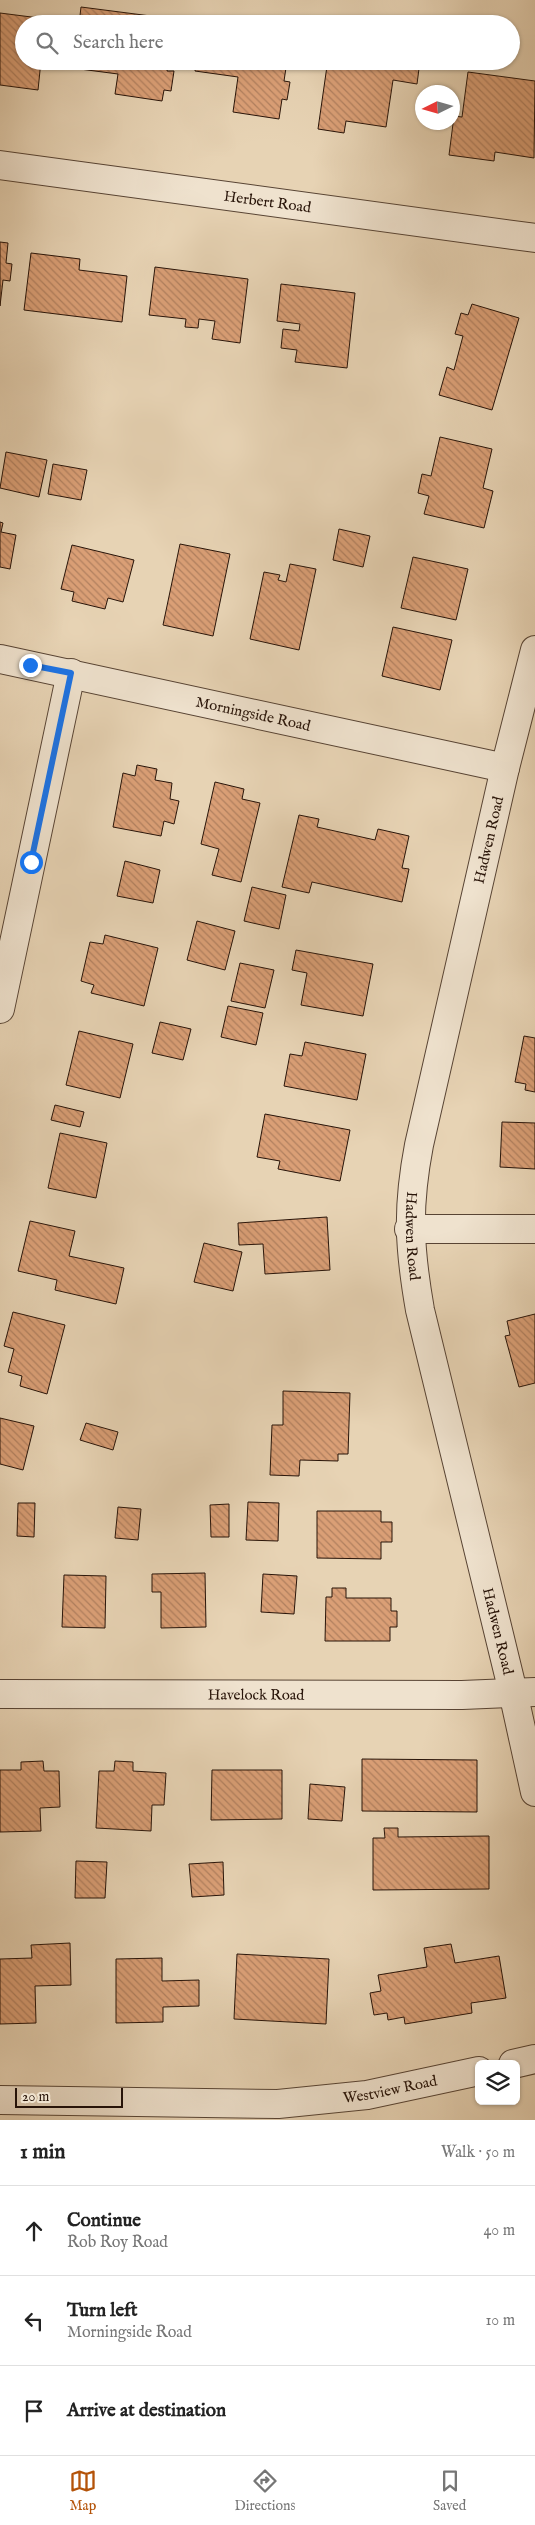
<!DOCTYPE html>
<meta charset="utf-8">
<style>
:root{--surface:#fff;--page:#f6f6f6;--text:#222;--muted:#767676;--line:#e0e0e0;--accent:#b45309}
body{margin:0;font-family:"IM FELL English",serif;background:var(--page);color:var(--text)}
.controls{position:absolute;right:15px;bottom:15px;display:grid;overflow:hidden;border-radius:8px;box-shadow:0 1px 4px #0004}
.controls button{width:45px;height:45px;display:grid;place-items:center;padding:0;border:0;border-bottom:1px solid var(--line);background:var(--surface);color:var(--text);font:25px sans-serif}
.compass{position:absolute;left:415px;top:85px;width:45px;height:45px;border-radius:50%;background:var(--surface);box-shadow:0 1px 4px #0004;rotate:265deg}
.scale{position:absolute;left:15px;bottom:12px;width:108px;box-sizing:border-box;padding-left:5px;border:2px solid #281409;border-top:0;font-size:14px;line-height:18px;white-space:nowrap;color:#281409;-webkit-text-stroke:4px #efe2ce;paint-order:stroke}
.stop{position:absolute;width:15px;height:15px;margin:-11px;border:4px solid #1a73e8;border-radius:50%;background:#fff}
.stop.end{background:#1a73e8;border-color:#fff;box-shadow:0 1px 5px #0008}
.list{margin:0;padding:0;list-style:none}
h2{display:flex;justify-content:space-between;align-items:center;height:65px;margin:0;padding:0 20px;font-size:21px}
h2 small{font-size:16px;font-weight:400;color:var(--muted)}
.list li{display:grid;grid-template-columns:32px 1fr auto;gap:15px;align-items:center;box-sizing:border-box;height:90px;padding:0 20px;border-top:1px solid var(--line)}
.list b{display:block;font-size:19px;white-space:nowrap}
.list p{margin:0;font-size:16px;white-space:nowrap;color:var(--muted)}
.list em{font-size:16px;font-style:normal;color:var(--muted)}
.icon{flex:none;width:28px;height:28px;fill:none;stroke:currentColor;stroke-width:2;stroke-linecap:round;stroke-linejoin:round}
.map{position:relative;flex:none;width:535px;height:2120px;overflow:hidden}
.search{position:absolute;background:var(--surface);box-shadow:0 1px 4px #0004;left:15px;right:15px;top:15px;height:55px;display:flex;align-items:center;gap:12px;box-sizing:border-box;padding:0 18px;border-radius:28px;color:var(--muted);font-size:19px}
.sheet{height:335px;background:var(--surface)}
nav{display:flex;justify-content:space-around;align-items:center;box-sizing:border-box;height:70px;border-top:1px solid var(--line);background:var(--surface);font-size:14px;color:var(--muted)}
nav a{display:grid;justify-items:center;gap:2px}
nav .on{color:var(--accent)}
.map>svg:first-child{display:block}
.building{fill:url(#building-back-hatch);stroke:#281409}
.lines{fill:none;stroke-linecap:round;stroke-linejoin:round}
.minor-casing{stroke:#584434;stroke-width:30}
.minor{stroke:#efe2ce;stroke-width:28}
.route{stroke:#1a73e8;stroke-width:6}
.labels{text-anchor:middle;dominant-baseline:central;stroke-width:5;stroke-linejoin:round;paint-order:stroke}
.street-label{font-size:15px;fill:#281409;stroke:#efe2ce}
</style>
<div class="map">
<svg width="535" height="2120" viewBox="0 0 535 2120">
<defs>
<pattern id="building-back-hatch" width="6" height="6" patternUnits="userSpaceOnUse" patternTransform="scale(1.25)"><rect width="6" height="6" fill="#da9f76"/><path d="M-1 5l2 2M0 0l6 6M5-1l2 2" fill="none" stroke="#b1805f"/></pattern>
</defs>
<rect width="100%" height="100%" fill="#e7d3b4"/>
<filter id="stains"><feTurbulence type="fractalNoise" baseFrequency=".004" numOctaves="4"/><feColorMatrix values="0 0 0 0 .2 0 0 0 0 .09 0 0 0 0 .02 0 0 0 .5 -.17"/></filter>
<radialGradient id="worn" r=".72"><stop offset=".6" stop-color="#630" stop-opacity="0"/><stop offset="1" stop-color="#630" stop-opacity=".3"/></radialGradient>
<g class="building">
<polygon points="81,7 174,19 174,24 79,24"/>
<polygon points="0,13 47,19 46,24 24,24 24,61 41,61 38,90 0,85"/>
<polygon points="73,61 169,61 167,71 174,71 171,91 164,90 162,101 115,94 118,74 72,68"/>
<polygon points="196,61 287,61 284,81 290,82 287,100 282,99 279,119 233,112 238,77 195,71"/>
<polygon points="322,61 420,61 417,84 393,80 386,127 346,121 344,133 318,129 327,66 321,65"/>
<polygon points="468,72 535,81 534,158 495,152 494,161 449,155 454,116 462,117"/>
<polygon points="0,242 8,243 6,263 12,264 10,281 3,280 0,306"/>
<polygon points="31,253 80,259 79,270 127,276 122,322 24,310"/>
<polygon points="155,267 248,279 240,343 212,339 215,321 199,319 198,328 185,327 186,319 149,315"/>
<polygon points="281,284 355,293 347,368 295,362 297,350 281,348 283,329 299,331 300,324 277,321"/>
<polygon points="472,304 519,318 492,410 439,395 447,367 454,370 463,336 455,334 461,313 468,315"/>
<polygon points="440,437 492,449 483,488 493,491 484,528 424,514 429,496 418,493 422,474 431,476"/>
<polygon points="6,452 47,460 39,497 0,488"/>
<polygon points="53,464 87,470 81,500 48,494"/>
<polygon points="0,522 3,523 1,532 16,535 10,569 0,567"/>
<polygon points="339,529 370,536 363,567 333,560"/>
<polygon points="180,544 230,554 213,636 163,625"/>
<polygon points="72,545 134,560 123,602 108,598 105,609 72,601 74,592 61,589"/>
<polygon points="413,557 468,569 456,620 401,608"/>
<polygon points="290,564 316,569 299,650 250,639 264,572 280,575 278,580 286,582"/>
<polygon points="393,627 452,640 440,690 382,676"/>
<polygon points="137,765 157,769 155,780 172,783 170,799 179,801 174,824 164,821 161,836 113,827 123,773 135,776"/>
<polygon points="215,782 244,789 242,799 260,803 241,882 212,875 219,849 201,844"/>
<polygon points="299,815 319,819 317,827 375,840 378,829 409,836 402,868 409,869 402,902 312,882 309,893 282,887"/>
<polygon points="125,861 160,870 153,903 117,896"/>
<polygon points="252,887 286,895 279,929 244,921"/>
<polygon points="197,921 235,931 225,970 187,960"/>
<polygon points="105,935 158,948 144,1006 91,993 94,985 81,981 90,942 103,944"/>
<polygon points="296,950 373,964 363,1016 301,1005 307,973 292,970"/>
<polygon points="240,963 274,970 265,1008 231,1001"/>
<polygon points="228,1006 263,1013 256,1045 221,1037"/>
<polygon points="160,1022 191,1029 183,1060 152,1053"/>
<polygon points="79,1031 133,1044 120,1098 66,1085"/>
<polygon points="524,1036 535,1038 535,1092 525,1090 526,1084 515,1082"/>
<polygon points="305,1042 366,1054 357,1100 284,1086 290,1054 302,1056"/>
<polygon points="55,1105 84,1112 80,1127 51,1120"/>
<polygon points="265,1114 350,1130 340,1181 278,1169 280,1161 257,1157"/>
<polygon points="502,1122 535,1123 535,1169 500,1167"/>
<polygon points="60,1133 107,1143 96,1198 48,1188"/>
<polygon points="327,1217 330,1270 265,1274 263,1244 239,1245 238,1223"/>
<polygon points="30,1221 75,1231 69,1256 124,1268 116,1304 55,1290 57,1280 18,1271"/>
<polygon points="204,1243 242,1252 233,1291 194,1282"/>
<polygon points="13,1312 65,1325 47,1394 20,1386 22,1376 8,1372 14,1349 4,1346"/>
<polygon points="535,1314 535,1383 519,1387 505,1336 510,1335 507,1321"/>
<polygon points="283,1391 350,1393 348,1454 338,1454 338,1461 300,1460 299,1476 270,1475 272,1425 283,1425"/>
<polygon points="0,1418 34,1426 23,1470 0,1464"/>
<polygon points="86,1423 118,1432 113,1450 80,1440"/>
<polygon points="248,1502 279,1503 278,1541 246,1540"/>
<polygon points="18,1503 35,1503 34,1537 17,1536"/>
<polygon points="229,1504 229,1537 211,1537 210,1505"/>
<polygon points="118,1507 141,1509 138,1540 115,1538"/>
<polygon points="317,1511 381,1511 381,1522 392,1522 392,1542 381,1542 381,1559 317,1558"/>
<polygon points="205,1573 206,1627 161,1628 161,1592 152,1592 152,1574"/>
<polygon points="263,1574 297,1576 294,1614 261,1612"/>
<polygon points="64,1575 106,1576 105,1628 62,1627"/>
<polygon points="332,1588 346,1588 346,1598 391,1598 391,1611 397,1611 397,1627 390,1627 390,1641 325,1641 326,1597 332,1597"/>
<polygon points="362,1759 477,1760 477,1812 362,1811"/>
<polygon points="43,1761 44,1771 59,1771 60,1807 40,1808 41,1831 0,1832 0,1770 21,1770 21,1762"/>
<polygon points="115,1761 133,1762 133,1771 166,1773 164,1805 152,1805 151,1831 96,1828 99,1771 114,1771"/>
<polygon points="212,1770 282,1770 282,1819 211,1820"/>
<polygon points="310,1784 345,1787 342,1821 308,1819"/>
<polygon points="384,1828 398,1828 398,1837 489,1836 489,1889 373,1890 373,1838 385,1838"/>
<polygon points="76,1861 107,1862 105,1898 75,1898"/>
<polygon points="223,1862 224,1895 192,1897 189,1864"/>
<polygon points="70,1943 71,1985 35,1986 36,2023 0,2024 0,1959 32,1958 31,1945"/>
<polygon points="451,1944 455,1963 499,1956 506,1998 471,2003 472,2013 405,2024 404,2017 388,2020 387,2013 374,2015 370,1993 381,1991 378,1975 427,1967 424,1948"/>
<polygon points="237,1954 329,1959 326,2024 234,2019"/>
<polygon points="162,1958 162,1981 199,1980 199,2006 163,2007 163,2022 116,2023 116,1959"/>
</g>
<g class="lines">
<g class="minor-casing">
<g id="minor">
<path id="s1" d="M 0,165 L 535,238"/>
<path id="s2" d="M 535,650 L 505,768 L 419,1145 C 407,1208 409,1247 420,1310 L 513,1692 L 535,1792"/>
<path id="s3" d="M 0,659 L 505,768"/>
<polyline points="0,1009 71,673"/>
<polyline points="409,1229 535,1229"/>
<path id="s4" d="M 0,1694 L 462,1695 L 535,1692"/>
<polyline points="513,2064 535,2059"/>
<path id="s5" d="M 0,2100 L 278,2104 L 367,2095 L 479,2071"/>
</g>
</g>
<use href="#minor" class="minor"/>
</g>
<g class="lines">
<polyline class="route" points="30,665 71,673 31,862"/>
</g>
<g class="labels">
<g class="street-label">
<text stroke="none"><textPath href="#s1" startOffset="270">Herbert Road</textPath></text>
<text stroke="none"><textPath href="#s3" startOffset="259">Morningside Road</textPath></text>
<text transform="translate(489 840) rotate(-77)">Hadwen Road</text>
<text stroke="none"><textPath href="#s2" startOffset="600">Hadwen Road</textPath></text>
<text stroke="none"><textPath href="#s2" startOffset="1005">Hadwen Road</textPath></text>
<text stroke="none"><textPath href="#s4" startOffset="256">Havelock Road</textPath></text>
<text stroke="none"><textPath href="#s5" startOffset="391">Westview Road</textPath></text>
</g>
</g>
<rect width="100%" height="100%" filter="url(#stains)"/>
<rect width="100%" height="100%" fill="url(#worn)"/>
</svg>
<div class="controls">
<button><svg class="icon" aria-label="layers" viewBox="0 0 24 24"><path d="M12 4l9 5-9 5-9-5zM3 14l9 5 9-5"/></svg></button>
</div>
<svg class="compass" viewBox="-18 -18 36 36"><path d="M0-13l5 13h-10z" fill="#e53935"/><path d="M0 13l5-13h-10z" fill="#767676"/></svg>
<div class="scale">20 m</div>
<div class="stop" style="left:31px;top:862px"></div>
<div class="stop end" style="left:30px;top:665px"></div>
<div class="search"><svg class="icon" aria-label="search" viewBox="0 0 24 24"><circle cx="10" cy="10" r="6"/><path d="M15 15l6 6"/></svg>Search here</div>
</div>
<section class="sheet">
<h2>1 min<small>Walk · 50 m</small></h2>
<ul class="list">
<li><svg class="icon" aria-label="ahead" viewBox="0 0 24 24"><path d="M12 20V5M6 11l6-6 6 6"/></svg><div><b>Continue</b><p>Rob Roy Road</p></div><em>40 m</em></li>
<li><svg class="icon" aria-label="left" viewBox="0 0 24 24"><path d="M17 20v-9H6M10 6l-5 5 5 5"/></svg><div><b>Turn left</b><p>Morningside Road</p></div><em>10 m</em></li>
<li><svg class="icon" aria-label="arrive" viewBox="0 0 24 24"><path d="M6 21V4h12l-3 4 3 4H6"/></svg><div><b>Arrive at destination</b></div></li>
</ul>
</section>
<nav>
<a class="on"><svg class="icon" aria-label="map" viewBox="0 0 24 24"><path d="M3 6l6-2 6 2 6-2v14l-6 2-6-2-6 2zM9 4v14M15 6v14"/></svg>Map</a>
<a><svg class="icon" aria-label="directions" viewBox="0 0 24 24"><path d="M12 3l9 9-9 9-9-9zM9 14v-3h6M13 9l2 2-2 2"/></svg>Directions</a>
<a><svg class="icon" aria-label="saved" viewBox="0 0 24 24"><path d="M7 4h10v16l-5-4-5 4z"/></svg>Saved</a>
</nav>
